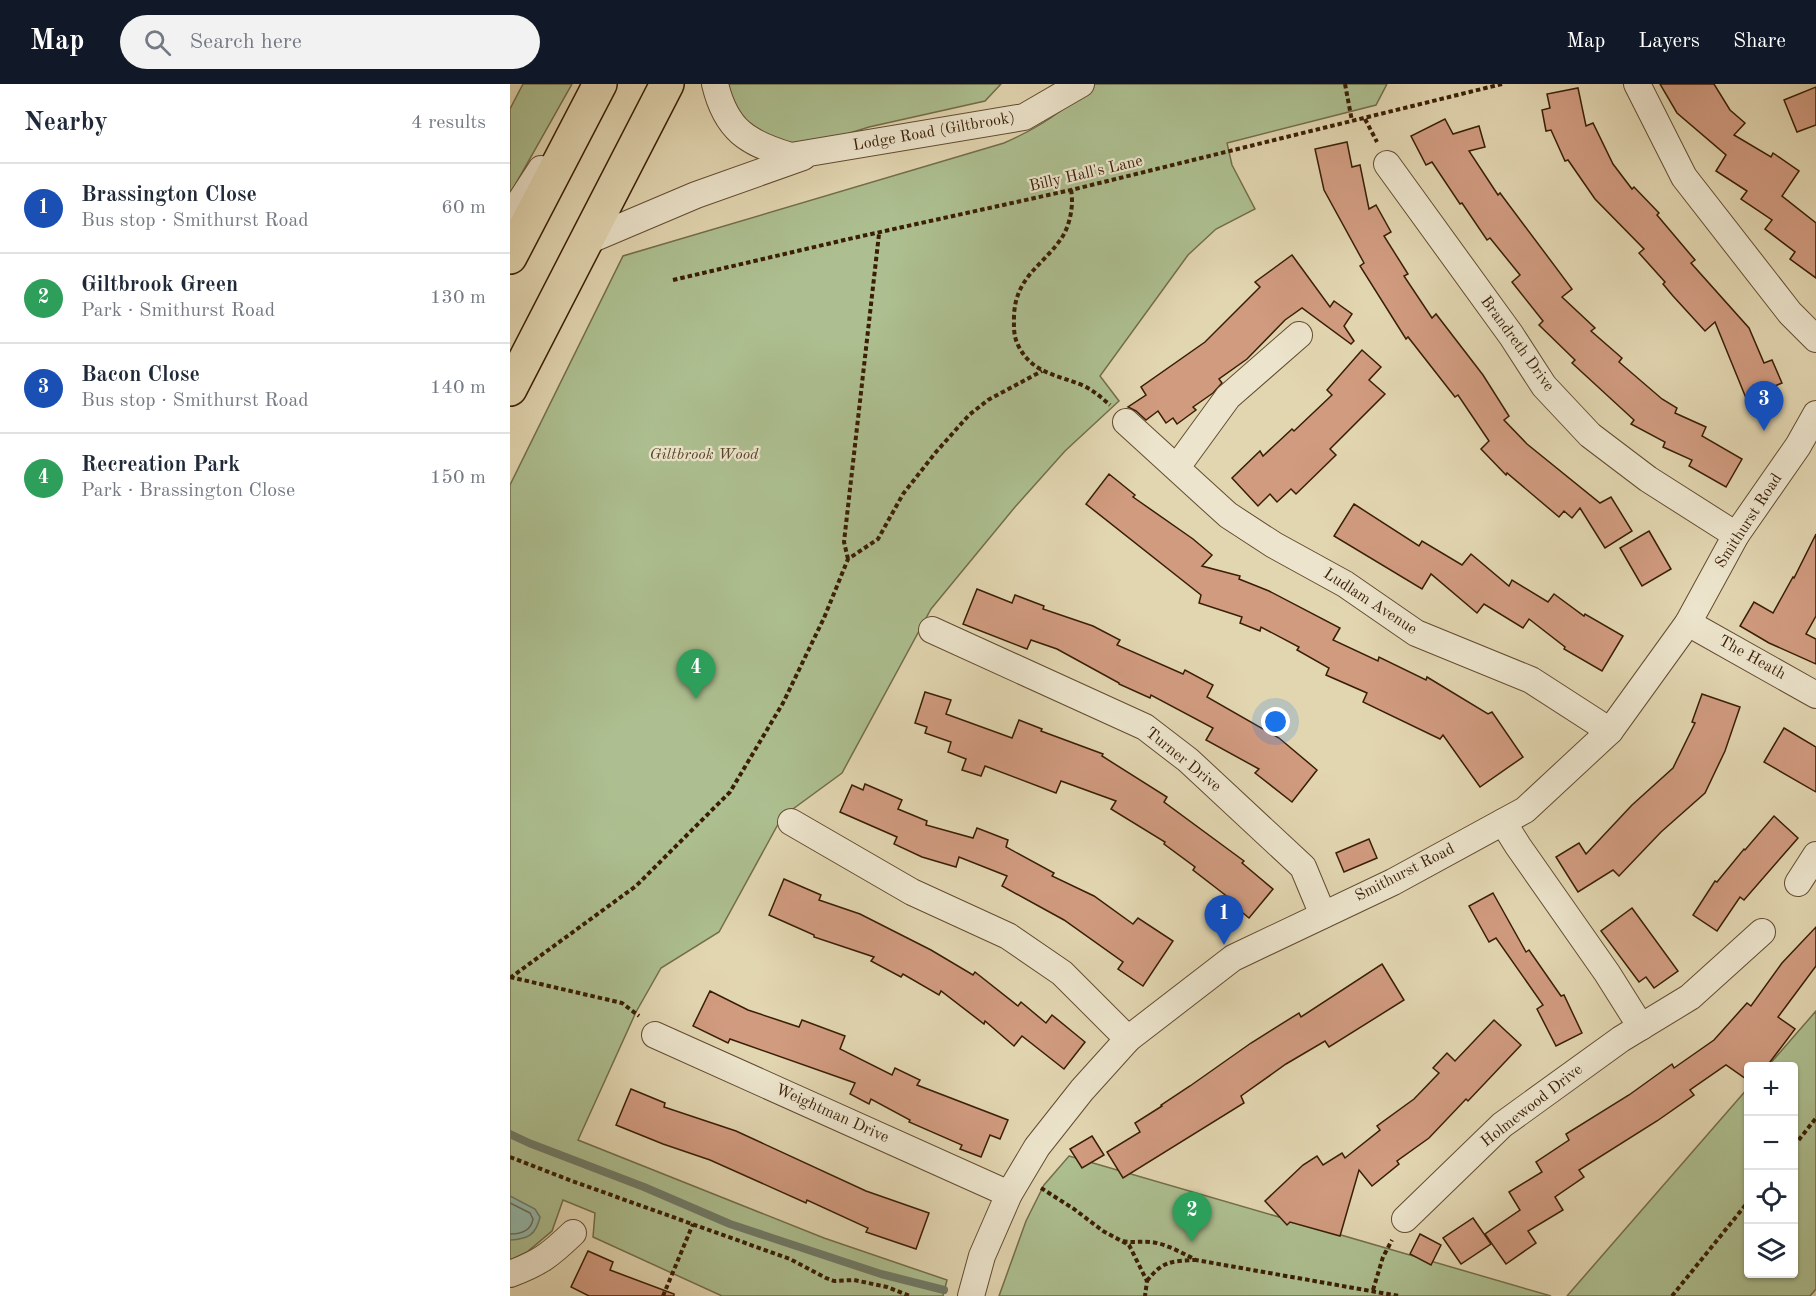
<!DOCTYPE html>
<meta charset="utf-8">
<style>
:root{--surface:#fff;--page:#f2f2f3;--text:#1f2937;--muted:#747a83;--line:#e0e1e3;--accent:#111827}
body{margin:0;font-family:"Old Standard TT",serif;background:var(--page);color:var(--text)}
.controls{position:absolute;right:18px;bottom:18px;display:grid;overflow:hidden;border-radius:6px;box-shadow:0 2px 4px #0004}
.controls button{width:54px;height:54px;display:grid;place-items:center;padding:0;border:0;border-bottom:2px solid var(--line);background:var(--surface);color:var(--text);font:30px sans-serif}
.you{position:absolute;left:766px;top:638px;width:21px;height:21px;margin:-15px;border:4px solid #fff;border-radius:50%;background:#1a73e8;box-shadow:0 0 0 9px #1a73e833}
.badge{display:grid;place-items:center;width:39px;height:39px;border-radius:50%;background:var(--accent);color:#fff;font-size:20px;font-weight:700}
.pin{position:absolute;translate:-50% -50px;filter:drop-shadow(0 2px 3px #0008)}
.pin::after{content:'';position:absolute;top:32px;width:21px;height:18px;background:inherit;clip-path:polygon(0 0,100% 0,50% 100%)}
.list{margin:0;padding:0;list-style:none}
h2{display:flex;justify-content:space-between;align-items:center;height:78px;margin:0;padding:0 24px;font-size:26px}
h2 small{font-size:20px;font-weight:400;color:var(--muted)}
.list li{display:grid;grid-template-columns:39px 1fr auto;gap:18px;align-items:center;box-sizing:border-box;height:90px;padding:0 24px;border-top:2px solid var(--line)}
.list b{display:block;font-size:22px;white-space:nowrap}
.list p{margin:0;font-size:20px;white-space:nowrap;color:var(--muted)}
.list em{font-size:20px;font-style:normal;color:var(--muted)}
.icon{flex:none;width:33px;height:33px;fill:none;stroke:currentColor;stroke-width:2;stroke-linecap:round;stroke-linejoin:round}
.map{position:relative;flex:none;width:1306px;height:1212px;overflow:hidden}
header{display:flex;align-items:center;gap:36px;box-sizing:border-box;height:84px;padding:0 30px;background:var(--accent);color:#fff}
header strong{font-size:28px}
nav{display:flex;gap:33px;margin-inline-start:auto;font-size:21px}
.search{width:420px;height:54px;background:var(--page);display:flex;align-items:center;gap:15px;box-sizing:border-box;padding:0 21px;border-radius:33px;color:var(--muted);font-size:22px}
main{display:flex}
aside{flex:1;background:var(--surface)}
.map>svg:first-child{display:block}
.green{fill:#adbf90;stroke:#736e4a;stroke-width:1.5}
.water{fill:#95b9aa;stroke:#707b68;stroke-width:1.5}
.lines{fill:none;stroke-linecap:round;stroke-linejoin:round}
.shore{stroke:#676c58;stroke-width:1.5}
.stream{stroke:#707b68;stroke-width:8}
.building{fill:#d19b80;stroke:#391e05;stroke-width:1.5}
.minor-casing{stroke:#634c30;stroke-width:28}
.highway-casing{stroke:#391e05;stroke-width:36}
.path{stroke:#391e05;stroke-width:4;stroke-dasharray:4.5 3;stroke-linecap:butt}
.minor{stroke:#ece4cc;stroke-width:26}
.highway{stroke:#e2d6b1;stroke-width:33}
.labels{text-anchor:middle;dominant-baseline:central;stroke-width:4.5;stroke-linejoin:round;paint-order:stroke}
.street-label{font-size:16px;fill:#391e05;stroke:#ece4cc}
.park-label{font-size:16px;font-style:italic;fill:#564628;stroke:#ece4cc}
</style>
<header>
<strong>Map</strong>
<div class="search"><svg class="icon" aria-label="search" viewBox="0 0 24 24"><circle cx="10" cy="10" r="6"/><path d="M15 15l6 6"/></svg>Search here</div>
<nav><a>Map</a><a>Layers</a><a>Share</a></nav>
</header>
<main>
<aside>
<h2>Nearby<small>4 results</small></h2>
<ul class="list">
<li><span class="badge" style="background:#1a4fb4">1</span><div><b>Brassington Close</b><p>Bus stop · Smithurst Road</p></div><em>60 m</em></li>
<li><span class="badge" style="background:#2e9e5b">2</span><div><b>Giltbrook Green</b><p>Park · Smithurst Road</p></div><em>130 m</em></li>
<li><span class="badge" style="background:#1a4fb4">3</span><div><b>Bacon Close</b><p>Bus stop · Smithurst Road</p></div><em>140 m</em></li>
<li><span class="badge" style="background:#2e9e5b">4</span><div><b>Recreation Park</b><p>Park · Brassington Close</p></div><em>150 m</em></li>
</ul>
</aside>
<div class="map">
<svg width="1306" height="1212" viewBox="0 0 1306 1212">
<rect width="100%" height="100%" fill="#e2d6b1"/>
<filter id="stains"><feTurbulence type="fractalNoise" baseFrequency=".00333" numOctaves="4"/><feColorMatrix values="0 0 0 0 .2 0 0 0 0 .09 0 0 0 0 .02 0 0 0 .5 -.17"/></filter>
<radialGradient id="worn" r=".72"><stop offset=".6" stop-color="#630" stop-opacity="0"/><stop offset="1" stop-color="#630" stop-opacity=".3"/></radialGradient>
<g class="green">
<polygon points="13,0 62,0 0,110 0,25"/>
<polygon points="213,0 491,0 475,17 359,43 305,60 269,58 240,45 212,7"/>
<path d="M 581,0 L 877,0 L 866,21 L 717,59 L 722,81 L 745,125 L 706,145 L 678,171 L 590,292 L 609,317 L 555,367 L 505,423 L 421,525 L 332,689 L 272,733 L 209,848 L 151,884 L 126,928 L 68,1056 L 314,1154 L 437,1196 L 433,1212 L 212,1212 L 83,1153 L 85,1129 L 53,1116 L 42,1147 L 17,1168 L 0,1176 L 0,401 L 113,172 L 494,59 C 528,44 555,27 581,0 Z"/>
<polygon points="1306,927 1306,1205 1300,1212 1057,1212 1238,1004 1238,1190 1284,1190 1284,982 1258,982"/>
<polygon points="559,1072 1041,1212 489,1212 516,1137 534,1101"/>
</g>
<path class="water" d="M 0,1112 L 25,1125 L 30,1133 C 26,1151 18,1155 0,1156 Z"/>
<g class="lines">
<path class="shore" d="M 0,1119 L 20,1129 L 23,1135 C 21,1147 11,1150 0,1150"/>
<polyline class="stream" points="0,1050 19,1059 134,1103 220,1140 371,1190 434,1206"/>
</g>
<g class="building">
<polygon points="1150,0 1204,0 1220,26 1235,39 1224,51 1261,73 1263,69 1289,87 1272,112 1306,139 1306,194 1280,175 1285,168 1255,145 1262,136 1231,115 1237,107 1206,87 1216,71 1167,29"/>
<polygon points="1306,3 1306,41 1287,48 1274,16"/>
<polygon points="1068,4 1076,42 1083,39 1103,80 1122,105 1124,103 1149,129 1147,131 1185,176 1181,179 1239,244 1254,279 1262,276 1272,299 1236,314 1205,238 1195,247 1163,212 1153,200 1155,198 1129,169 1134,165 1085,115 1058,76 1055,77 1041,46 1036,47 1032,26 1040,24 1037,10"/>
<polygon points="935,35 943,50 969,42 975,63 959,67 988,111 990,109 1062,205 1052,213 1085,244 1081,247 1112,274 1109,278 1152,315 1167,324 1165,329 1196,343 1192,352 1232,375 1216,403 1179,382 1182,376 1153,363 1155,358 1121,340 1124,336 1062,279 1065,276 1029,241 1033,237 1002,198 1010,191 980,154 977,156 952,119 950,120 922,78 916,81 901,52"/>
<polygon points="837,58 842,83 850,81 859,125 866,121 881,148 874,152 898,190 894,192 922,234 926,230 973,291 999,332 994,336 1017,360 1090,419 1101,413 1122,447 1095,464 1070,424 1062,434 1054,427 1049,433 997,389 996,391 971,365 979,357 948,311 945,313 898,253 896,255 850,182 854,179 814,106 805,65"/>
<polygon points="782,171 820,223 824,217 842,230 834,242 844,257 841,260 792,224 775,236 737,275 709,295 712,299 703,309 683,323 686,326 667,340 663,334 656,339 648,327 636,336 626,327 618,323 636,311 631,303 695,258 750,203 745,198"/>
<polygon points="852,266 871,283 859,296 875,310 820,365 826,371 786,410 781,405 767,418 760,410 748,422 722,394 750,367 753,372 782,345 784,347 822,311 817,306"/>
<polygon points="599,390 625,411 623,413 683,455 702,471 692,482 730,492 729,495 759,507 830,544 823,556 868,577 869,573 916,596 917,593 978,630 982,628 1013,673 970,703 933,651 930,655 853,618 857,609 816,591 819,584 787,566 789,563 751,543 750,547 730,539 732,533 689,519 691,511 576,420"/>
<polygon points="844,420 909,462 912,457 952,481 961,470 999,502 1002,496 1038,518 1044,510 1074,532 1075,530 1113,552 1092,587 1054,565 1055,563 1019,535 1013,544 974,520 967,529 921,490 912,505 824,452"/>
<polygon points="1139,447 1161,485 1132,502 1110,464"/>
<polygon points="1306,450 1306,532 1296,550 1306,555 1306,580 1259,559 1230,542 1244,518 1263,529 1283,493 1284,494"/>
<polygon points="467,505 502,519 505,511 534,522 533,525 583,542 610,556 607,561 673,590 675,586 703,601 697,613 769,654 807,686 782,718 745,689 749,685 696,656 703,644 641,611 640,614 609,600 609,599 547,565 521,556 517,565 453,540"/>
<polygon points="415,608 441,616 436,630 502,654 509,636 532,645 531,647 593,670 592,672 657,713 654,718 734,777 732,779 763,805 739,834 721,819 723,817 683,786 685,783 654,760 655,758 601,725 606,717 551,697 546,709 475,682 471,692 452,686 456,675 438,668 441,658 415,649 417,643 405,639"/>
<polygon points="1192,610 1230,623 1215,667 1195,709 1151,748 1109,792 1103,786 1068,808 1046,773 1069,759 1076,770 1122,721 1163,684 1185,639 1182,638"/>
<polygon points="1274,644 1306,663 1306,708 1254,678"/>
<polygon points="355,700 392,716 388,725 417,737 416,741 463,754 467,744 498,756 496,763 544,789 542,792 584,812 623,840 628,834 663,857 633,902 608,885 613,878 554,836 492,802 497,792 449,773 446,783 412,773 384,760 387,753 330,728 342,701 353,706"/>
<polygon points="1264,732 1288,754 1234,816 1230,813 1207,847 1183,831 1205,797 1207,798 1234,765 1235,766"/>
<polygon points="859,755 867,774 834,788 826,769"/>
<polygon points="274,795 311,811 309,816 350,830 421,866 463,891 465,888 508,922 511,918 536,939 542,931 575,958 554,985 512,952 504,962 475,937 474,940 431,907 429,911 393,890 391,893 361,877 364,873 304,853 304,851 259,831"/>
<polygon points="983,809 1016,868 1019,866 1051,912 1054,911 1072,949 1046,962 1027,925 1033,921 986,854 979,858 959,822"/>
<polygon points="1122,824 1168,887 1144,904 1136,893 1129,898 1091,847"/>
<polygon points="1306,843 1306,882 1268,933 1285,945 1257,982 1239,982 1239,997 1216,981 1180,1006 1184,1011 1147,1037 1069,1086 1074,1093 1045,1113 1053,1126 1018,1147 1026,1159 996,1180 975,1150 1010,1126 999,1108 1032,1088 1026,1078 1059,1056 1056,1050 1119,1011 1162,980 1164,984 1204,956 1237,919 1241,922 1272,879"/>
<polygon points="872,880 894,916 819,963 815,957 776,980 731,1012 734,1019 613,1094 597,1068 630,1048 625,1039 652,1022 651,1021 680,1002 741,959 789,929 791,933"/>
<polygon points="200,907 238,926 289,943 292,936 335,952 330,965 382,991 385,984 410,996 407,1001 498,1036 490,1055 480,1051 471,1073 450,1065 452,1061 399,1038 400,1036 361,1015 359,1020 340,1010 345,999 220,955 218,959 183,942"/>
<polygon points="984,936 1011,961 958,1017 956,1015 919,1054 887,1077 889,1080 862,1102 849,1086 830,1152 780,1138 777,1141 755,1117 793,1081 807,1072 813,1081 832,1069 835,1074 870,1046 867,1042 904,1015 929,989 923,984 937,969 945,977"/>
<polygon points="121,1005 155,1019 154,1023 226,1047 356,1107 419,1129 406,1165 356,1148 358,1144 297,1116 296,1119 200,1076 153,1060 106,1041"/>
<polygon points="582,1052 594,1071 572,1084 560,1065"/>
<polygon points="963,1134 981,1160 951,1180 933,1154"/>
<polygon points="910,1150 931,1161 921,1181 900,1170"/>
<polygon points="78,1167 103,1178 100,1186 164,1210 164,1212 79,1212 61,1203"/>
</g>
<g class="lines">
<g class="minor-casing">
<g id="minor">
<path d="M 205,0 C 216,46 237,59 281,72 L 514,33 L 571,0"/>
<polyline points="1127,0 1174,93 1280,229 1306,255"/>
<polyline points="877,80 1001,251 1034,302 1080,351 1138,395 1226,451"/>
<polyline points="0,133 31,85"/>
<polyline points="75,158 186,111 293,73"/>
<polyline points="616,338 718,431 764,461 835,500 906,549 1021,596 1100,647"/>
<polyline points="667,383 718,313 789,251"/>
<polyline points="1178,539 1306,611"/>
<polyline points="422,546 635,643 678,676 793,783 813,831"/>
<polyline points="281,738 402,808 498,852 552,889 618,955"/>
<polyline points="993,738 1008,762 1097,889 1131,943"/>
<polyline points="1288,799 1306,771"/>
<polyline points="145,951 499,1110"/>
<polyline points="895,1135 992,1041 1111,955 1180,913 1252,848"/>
<path d="M 0,1190 C 30,1179 40,1171 63,1149"/>
<polyline points="461,1212 472,1172 499,1110 527,1063 572,1006 618,955 723,874 883,798 1015,726 1100,647 1178,539 1226,451 1288,362 1306,330"/>
</g>
</g>
<g class="highway-casing">
<g id="highway">
<polyline points="0,173 90,0"/>
<polyline points="0,305 157,0"/>
</g>
</g>
<g class="path">
<polyline points="835,0 842,37"/>
<polyline points="855,35 867,58"/>
<path d="M 561,106 C 564,121 560,142 551,155 C 532,182 506,193 504,231 C 504,243 503,252 509,263 C 523,290 549,291 574,302 C 584,307 592,314 600,321"/>
<polyline points="163,196 343,154 561,106 992,0"/>
<polyline points="338,475 334,458 369,150"/>
<polyline points="0,893 112,919 129,932"/>
<polyline points="0,894 126,802 220,708 273,619 314,534 338,475 368,455 393,410 426,368 459,331 478,316 532,287"/>
<polyline points="1284,1062 1306,1034"/>
<polyline points="0,1073 62,1097 280,1175 316,1194 324,1197 344,1196 377,1203 400,1212"/>
<polyline points="531,1104 564,1125 593,1147 619,1161 637,1197 635,1212"/>
<path d="M 613,1157 C 622,1159 631,1157 641,1158 C 657,1160 672,1169 686,1176 L 889,1212"/>
<path d="M 637,1197 C 652,1177 662,1177 685,1176"/>
<polyline points="863,1206 873,1173 882,1156"/>
<polyline points="153,1212 183,1140"/>
<polyline points="1162,1212 1238,1118"/>
</g>
<use href="#minor" class="minor"/>
<use href="#highway" class="highway"/>
</g>
<g class="labels">
<g class="street-label">
<text transform="translate(424 48) rotate(-10)">Lodge Road (Giltbrook)</text>
<text transform="translate(576 90) rotate(-13)">Billy Hall's Lane</text>
<text transform="translate(1007 260) rotate(54)">Brandreth Drive</text>
<text transform="translate(1239 437) rotate(-57)">Smithurst Road</text>
<text transform="translate(860 518) rotate(33)">Ludlam Avenue</text>
<text transform="translate(1242 574) rotate(29)">The Heath</text>
<text transform="translate(673 676) rotate(39)">Turner Drive</text>
<text transform="translate(895 789) rotate(-27)">Smithurst Road</text>
<text transform="translate(1022 1022) rotate(-38)">Holmewood Drive</text>
<text transform="translate(322 1030) rotate(24)">Weightman Drive</text>
</g>
<g class="park-label">
<text x="194" y="371">Giltbrook Wood</text>
</g>
</g>
<rect width="100%" height="100%" filter="url(#stains)"/>
<rect width="100%" height="100%" fill="url(#worn)"/>
</svg>
<div class="controls">
<button>+</button>
<button>−</button>
<button><svg class="icon" aria-label="locate" viewBox="0 0 24 24"><circle cx="12" cy="12" r="6"/><path d="M12 2v4M12 18v4M2 12h4M18 12h4"/></svg></button>
<button><svg class="icon" aria-label="layers" viewBox="0 0 24 24"><path d="M12 4l9 5-9 5-9-5zM3 14l9 5 9-5"/></svg></button>
</div>
<div class="you"></div>
<div class="pin badge" style="left:714px;top:861px;background:#1a4fb4">1</div>
<div class="pin badge" style="left:682px;top:1158px;background:#2e9e5b">2</div>
<div class="pin badge" style="left:1254px;top:347px;background:#1a4fb4">3</div>
<div class="pin badge" style="left:186px;top:615px;background:#2e9e5b">4</div>
</div>
</main>
